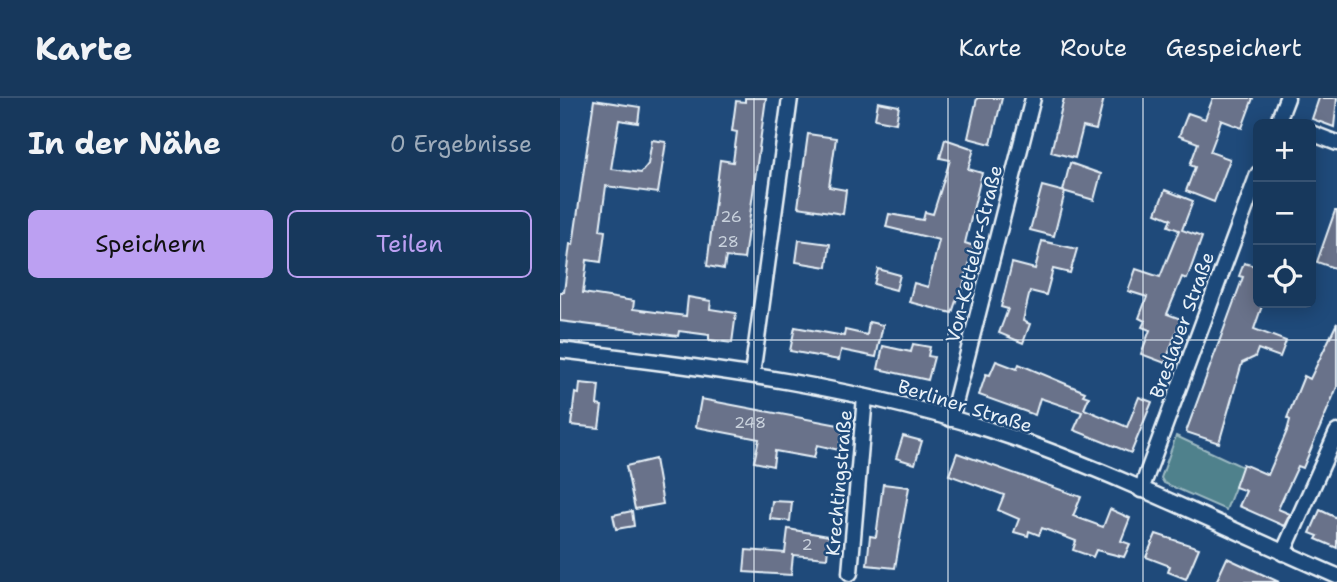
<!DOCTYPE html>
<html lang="de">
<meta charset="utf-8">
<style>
:root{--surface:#17385c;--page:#244365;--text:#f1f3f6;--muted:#9eacbb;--line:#365272;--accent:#bca0f2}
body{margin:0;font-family:"Shantell Sans",sans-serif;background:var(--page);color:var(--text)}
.controls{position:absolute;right:21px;top:21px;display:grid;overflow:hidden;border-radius:10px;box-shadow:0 4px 18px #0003}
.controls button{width:63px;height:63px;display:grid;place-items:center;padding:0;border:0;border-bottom:2px solid var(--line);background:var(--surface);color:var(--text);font:35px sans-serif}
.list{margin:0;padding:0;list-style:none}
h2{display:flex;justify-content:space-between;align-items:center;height:91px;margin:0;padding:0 28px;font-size:30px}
h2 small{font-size:23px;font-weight:400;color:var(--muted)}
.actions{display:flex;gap:14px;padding:21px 28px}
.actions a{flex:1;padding:16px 0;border:2px solid var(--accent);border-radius:10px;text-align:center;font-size:24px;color:var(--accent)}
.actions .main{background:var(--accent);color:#111}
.icon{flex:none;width:38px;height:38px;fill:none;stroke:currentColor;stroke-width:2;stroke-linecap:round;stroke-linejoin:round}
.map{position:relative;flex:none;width:777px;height:484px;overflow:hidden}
header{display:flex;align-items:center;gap:42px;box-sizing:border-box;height:98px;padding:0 35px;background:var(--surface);border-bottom:2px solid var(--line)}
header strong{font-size:33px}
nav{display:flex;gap:38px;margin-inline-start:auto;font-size:24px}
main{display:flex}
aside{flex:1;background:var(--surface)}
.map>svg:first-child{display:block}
.green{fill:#4f818c;stroke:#9cb9c2;stroke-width:2}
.building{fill:#69728a;stroke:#e8f1f8;stroke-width:2}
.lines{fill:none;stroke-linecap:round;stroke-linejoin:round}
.street-casing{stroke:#e8f1f8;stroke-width:19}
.street{stroke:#1f4a7a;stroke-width:14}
.grid{fill:none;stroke:#e8f1f8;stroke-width:2;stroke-opacity:0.55}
.labels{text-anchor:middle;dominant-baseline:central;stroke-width:5;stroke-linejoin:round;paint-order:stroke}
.number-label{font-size:16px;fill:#c8d1dc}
.street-label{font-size:19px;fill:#e8f1f8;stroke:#1f4a7a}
</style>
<header>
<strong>Karte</strong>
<nav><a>Karte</a><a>Route</a><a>Gespeichert</a></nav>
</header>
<main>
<aside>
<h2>In der Nähe<small>0 Ergebnisse</small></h2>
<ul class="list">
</ul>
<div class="actions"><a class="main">Speichern</a><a>Teilen</a></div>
</aside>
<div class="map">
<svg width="777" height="484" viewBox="0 0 777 484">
<rect width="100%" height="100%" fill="#1f4a7a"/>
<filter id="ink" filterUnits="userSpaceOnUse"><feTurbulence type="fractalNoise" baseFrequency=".0143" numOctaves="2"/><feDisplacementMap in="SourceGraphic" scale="14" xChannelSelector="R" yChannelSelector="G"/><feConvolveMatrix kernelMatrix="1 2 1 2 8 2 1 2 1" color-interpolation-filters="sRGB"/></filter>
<g filter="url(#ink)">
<polygon class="green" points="616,338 683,369 666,412 604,385 601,380"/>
<g class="building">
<polygon points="185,0 206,0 184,161 166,159 164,171 147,168 160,62 173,64 177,34 172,33 176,3 185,4"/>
<polygon points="417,0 442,0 431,46 408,40"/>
<polygon points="504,0 544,0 536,32 523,29 515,60 491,54"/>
<polygon points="653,0 693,0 682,30 661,22 656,38 650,54 670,61 654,104 626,93 635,69 630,67 638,45 619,38 628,15 645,21"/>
<polygon points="759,0 777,0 774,29 752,21"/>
<polygon points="34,2 80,9 78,25 59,22 51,71 81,75 88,66 92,42 106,44 98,95 46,88 40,132 45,133 41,164 27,162 23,195 74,203 73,211 126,218 128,199 151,203 150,211 176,215 172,245 149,242 149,237 119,233 118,238 0,223 0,194 4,194 10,146 13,147"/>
<polygon points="318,4 339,8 336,25 315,21"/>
<polygon points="248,36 276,40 269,89 286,92 283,116 238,109"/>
<polygon points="385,41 414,51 408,71 422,75 405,145 414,148 401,197 398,197 392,215 349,204 354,185 368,189 379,142 326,129 329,116 363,122 365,114 373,116 390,62 380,60"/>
<polygon points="510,65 541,76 534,102 503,93"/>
<polygon points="482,88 505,94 494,138 470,132"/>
<polygon points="605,92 633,103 622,132 642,139 627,181 622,179 607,216 621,221 605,265 581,256 590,232 582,229 585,223 579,220 587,199 568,193 576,171 600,179 619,132 608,128 611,121 596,115"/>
<polygon points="775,113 777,113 777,171 757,164"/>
<polygon points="239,142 270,146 267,169 236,164"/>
<polygon points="482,143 517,151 510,175 493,171 486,197 470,193 463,223 470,226 463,245 439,235 448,211 441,209 452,165 475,171"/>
<polygon points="684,165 698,169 698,205 703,205 694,231 726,243 720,259 698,251 695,259 682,265 659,345 626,334 683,179 679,178"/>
<polygon points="318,171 340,177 336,192 314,186"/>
<polygon points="309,224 323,227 316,259 281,252 279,262 230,253 235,229 284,238 285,232 307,237"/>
<polygon points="777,225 777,289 743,370 738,368 718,411 730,416 724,428 679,408 686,393 675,389 683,366 708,377 727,333 730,322 727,320 744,278 750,281"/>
<polygon points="353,246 370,249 368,258 374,259 368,282 318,271 323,248 351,254"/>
<polygon points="436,263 457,271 459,266 525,294 523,297 529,299 524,311 567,329 579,299 592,304 571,355 514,332 522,314 480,300 475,317 419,297 426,276 430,277"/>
<polygon points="20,285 39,287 37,307 42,308 39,330 11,327 15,295 19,296"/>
<polygon points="141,301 284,328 279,352 257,347 254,360 215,353 213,368 194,364 199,341 136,329"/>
<polygon points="343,338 362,343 355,366 336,360"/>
<polygon points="397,355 521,399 513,418 543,429 550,411 570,420 561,443 570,446 564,459 536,452 533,459 513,452 516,443 482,430 479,437 469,433 468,438 454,434 459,421 438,412 444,397 389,377"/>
<polygon points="95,361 103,406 75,411 66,368"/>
<polygon points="323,386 349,389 335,470 307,467 310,438 316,439"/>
<polygon points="212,403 232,404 230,423 210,421"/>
<polygon points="760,412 777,420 777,450 756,441 758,438 750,435"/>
<polygon points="72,413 74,428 56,431 53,417"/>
<polygon points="228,431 269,438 267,460 233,457 231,477 184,474 186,452 225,455"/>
<polygon points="596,436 639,450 626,481 608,474 610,468 586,459"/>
<polygon points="667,460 719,484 656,484"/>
</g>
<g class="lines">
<g class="street-casing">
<g id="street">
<polyline points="717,26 727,0"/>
<polyline points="751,35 777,45"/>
<path d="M 0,252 C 152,270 306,289 451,339 C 562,378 669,431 777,478"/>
<polyline points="192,277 230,0"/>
<polyline points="391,321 473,0"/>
<polyline points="581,392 698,76"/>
<polyline points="723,455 777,334"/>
<polyline points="290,475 305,299"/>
</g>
</g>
<use href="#street" class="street"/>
</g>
</g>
<path class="grid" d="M 194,0 L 194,484M 388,0 L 388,484M 583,0 L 583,484M 0,242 L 777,242"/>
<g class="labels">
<g class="number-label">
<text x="171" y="118">26</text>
<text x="168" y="143">28</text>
<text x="190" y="324">248</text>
<text x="247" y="446">2</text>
</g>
<g class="street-label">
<text transform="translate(414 156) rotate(-76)">Von-Ketteler-Straße</text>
<text transform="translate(622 227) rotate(-70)">Breslauer Straße</text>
<text transform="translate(405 308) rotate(17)">Berliner Straße</text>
<text transform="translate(279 385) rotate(-85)">Krechtingstraße</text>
</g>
</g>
</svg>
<div class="controls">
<button>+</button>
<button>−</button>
<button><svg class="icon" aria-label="locate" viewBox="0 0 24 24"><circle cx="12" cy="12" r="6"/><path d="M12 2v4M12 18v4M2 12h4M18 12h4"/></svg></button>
</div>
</div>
</main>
